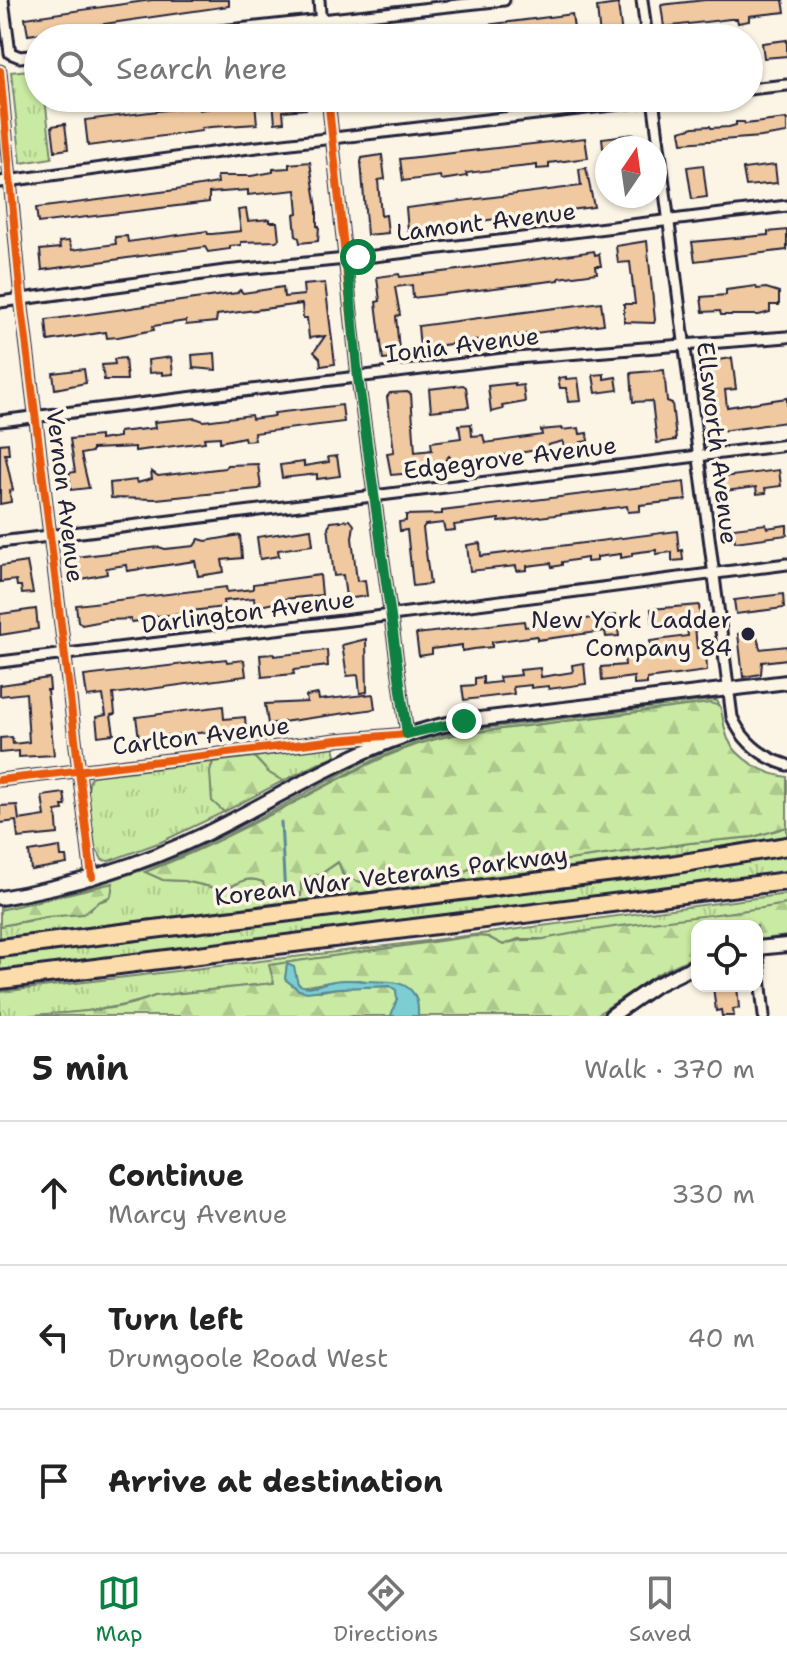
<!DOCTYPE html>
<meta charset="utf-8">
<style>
:root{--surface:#fff;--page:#f2f2f2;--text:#222;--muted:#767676;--line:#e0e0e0;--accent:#0b8043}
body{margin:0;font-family:"Shantell Sans",sans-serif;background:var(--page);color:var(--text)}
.controls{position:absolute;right:24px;bottom:24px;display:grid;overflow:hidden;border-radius:16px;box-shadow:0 2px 6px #0004}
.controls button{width:72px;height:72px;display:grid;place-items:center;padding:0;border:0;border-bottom:2px solid var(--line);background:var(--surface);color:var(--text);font:40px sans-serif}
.compass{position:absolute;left:595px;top:136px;width:72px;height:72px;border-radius:50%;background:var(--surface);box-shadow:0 2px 6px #0004;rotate:13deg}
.stop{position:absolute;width:24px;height:24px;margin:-18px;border:6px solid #0b8043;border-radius:50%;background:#fff}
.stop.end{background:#0b8043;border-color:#fff;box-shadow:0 2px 8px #0008}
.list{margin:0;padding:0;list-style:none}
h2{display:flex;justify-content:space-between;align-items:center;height:104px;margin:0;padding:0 32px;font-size:34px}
h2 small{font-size:26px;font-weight:400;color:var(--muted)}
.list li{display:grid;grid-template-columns:52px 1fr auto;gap:24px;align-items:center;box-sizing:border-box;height:144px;padding:0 32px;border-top:2px solid var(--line)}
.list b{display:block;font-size:30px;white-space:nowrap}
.list p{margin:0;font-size:26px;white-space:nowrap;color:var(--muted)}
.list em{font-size:26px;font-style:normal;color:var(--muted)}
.icon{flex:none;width:44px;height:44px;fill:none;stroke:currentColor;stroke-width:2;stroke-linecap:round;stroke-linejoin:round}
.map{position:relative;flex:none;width:787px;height:1016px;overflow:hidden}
.search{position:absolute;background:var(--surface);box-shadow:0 2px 6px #0004;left:24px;right:24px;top:24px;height:88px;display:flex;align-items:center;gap:20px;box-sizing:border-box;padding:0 28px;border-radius:44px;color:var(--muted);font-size:30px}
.sheet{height:536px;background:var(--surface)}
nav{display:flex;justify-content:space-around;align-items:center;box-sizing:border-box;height:112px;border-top:2px solid var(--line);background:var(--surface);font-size:22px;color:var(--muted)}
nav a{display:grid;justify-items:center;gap:4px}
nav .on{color:var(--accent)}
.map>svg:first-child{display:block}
.grass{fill:url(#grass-tufts);stroke:#76866e;stroke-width:2}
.forest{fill:url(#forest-firs);stroke:#76866e;stroke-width:2}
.water{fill:#7cced2;stroke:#588996;stroke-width:2}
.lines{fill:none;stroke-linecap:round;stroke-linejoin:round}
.stream{stroke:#588996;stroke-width:3}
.building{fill:#f0c9a0;stroke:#22223b;stroke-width:2}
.minor-casing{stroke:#22223b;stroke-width:15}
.secondary-casing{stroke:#22223b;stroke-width:18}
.motorway-casing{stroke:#22223b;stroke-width:22}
.minor{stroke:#fcf5e5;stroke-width:9}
.secondary{stroke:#fcf5e5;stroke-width:12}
.motorway{stroke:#fddcac;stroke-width:16}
.cycleway-casing{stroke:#fcf5e5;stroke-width:13}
.cycleway{stroke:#e8590c;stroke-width:8}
.route{stroke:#0b8043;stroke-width:10}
.poi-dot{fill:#22223b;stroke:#fcf5e5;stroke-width:3}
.labels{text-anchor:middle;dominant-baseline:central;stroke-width:7;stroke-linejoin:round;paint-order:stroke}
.street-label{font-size:24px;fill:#22223b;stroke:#fcf5e5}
.poi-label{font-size:24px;fill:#22223b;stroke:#fcf5e5;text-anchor:end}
</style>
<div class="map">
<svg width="787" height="1016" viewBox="0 0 787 1016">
<defs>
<pattern id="grass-tufts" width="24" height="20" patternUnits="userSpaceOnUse" patternTransform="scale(2)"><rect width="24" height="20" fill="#c9eaa2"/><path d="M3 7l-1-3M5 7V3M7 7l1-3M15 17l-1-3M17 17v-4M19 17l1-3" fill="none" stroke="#acc88c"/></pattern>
<pattern id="forest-firs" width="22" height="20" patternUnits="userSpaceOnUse" patternTransform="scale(2)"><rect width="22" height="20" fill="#c9eaa2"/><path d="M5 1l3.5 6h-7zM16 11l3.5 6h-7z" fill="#acc88c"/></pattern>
</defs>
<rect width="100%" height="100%" fill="#fcf5e5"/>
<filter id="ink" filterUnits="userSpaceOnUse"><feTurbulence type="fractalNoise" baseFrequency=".0125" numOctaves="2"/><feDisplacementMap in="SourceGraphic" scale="16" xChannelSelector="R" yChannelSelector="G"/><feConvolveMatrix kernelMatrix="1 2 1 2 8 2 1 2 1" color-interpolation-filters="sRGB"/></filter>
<g filter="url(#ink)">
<g class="grass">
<polygon points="38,69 38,98 45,98 52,158 21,163 11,72"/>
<path d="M 712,700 L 717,701 L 720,706 L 703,704 L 454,735 L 414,744 L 378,758 L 229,836 L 146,872 L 163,880 L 185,881 L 223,890 C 239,884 246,875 263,882 L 267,897 L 301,896 L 301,883 L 303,879 L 322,873 L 339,862 L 342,874 L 394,875 L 407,879 L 460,873 L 469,869 L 511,868 L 690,843 L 753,837 L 787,827 L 787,836 L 689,852 L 0,938 L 0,926 L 89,910 L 98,902 L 108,899 L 72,895 L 0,910 L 0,907 L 88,888 L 163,863 L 242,827 L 369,759 L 411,742 L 462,731 Z"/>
<polygon points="334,747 336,755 283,781 269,773 254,757"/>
<path d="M 213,762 L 211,767 L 212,800 L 224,812 L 161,842 L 109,861 L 102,860 C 100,854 95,848 93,842 C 88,828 84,789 92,776 Z"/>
<polygon points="787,855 787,875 0,974 0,956 632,878"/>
<path d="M 787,894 L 787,904 L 763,908 L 543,939 L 518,939 L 503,945 L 488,937 L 475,936 L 270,965 L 275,983 L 155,996 C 115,1012 44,1016 0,1016 L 0,992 L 403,944 Z"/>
</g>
<g class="forest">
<path d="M 710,703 L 720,706 C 723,716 724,729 728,739 C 738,760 765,774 787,777 L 787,827 L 753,837 L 690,843 L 511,868 L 469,869 L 460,873 L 407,879 L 394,875 L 383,876 L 361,882 L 345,878 L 338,862 L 322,873 L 303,879 L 301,883 L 301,896 L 267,897 L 263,882 C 246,875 239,883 224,890 L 185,881 L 163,880 L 145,872 C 201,851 254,823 307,796 C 357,770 398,746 454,735 Z"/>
<polygon points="254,757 269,773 283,781 224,812 212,801 210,772 213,762"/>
<polygon points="113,883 111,896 98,902 83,914 46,917 0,926 0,910"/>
<path d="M 787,904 L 787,936 L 757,940 L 757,926 L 697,926 L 697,955 L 657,974 L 595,1016 L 418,1016 L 417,1001 L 409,989 L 360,980 L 335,981 L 301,987 L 296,981 L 294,968 L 287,965 L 285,979 L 299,990 L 322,991 L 338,988 L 390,986 L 396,990 L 397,999 L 391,1016 L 21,1016 C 65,1012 114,1013 155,996 L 274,983 L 269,965 L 475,936 L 488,937 L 503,945 C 522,937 528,942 544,939 C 624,922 707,918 787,904 Z"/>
</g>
<path class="water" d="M 287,964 L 294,967 L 298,984 C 310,991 321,983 334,981 C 344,979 355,980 365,981 C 392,982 420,978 418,1016 L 391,1016 L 397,999 L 396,990 L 390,986 L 338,988 L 307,992 L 299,990 L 285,979 Z"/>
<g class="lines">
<polyline class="stream" points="281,822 285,896"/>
</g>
<g class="building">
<polygon points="152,0 229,0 229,6 28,35 25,18"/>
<polygon points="705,0 783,0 785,12 749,16 749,21 738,23 737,19 730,19 664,27 661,5"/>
<polygon points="618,4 622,35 600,37 597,7"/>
<polygon points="572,14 575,36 556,38 425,38 424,33"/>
<polygon points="787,40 787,56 764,58 762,43"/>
<polygon points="278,98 305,98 306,109 283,111 284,122 275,123 273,100"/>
<polygon points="255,102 257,124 211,127 201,128 202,131 88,146 85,120 198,106 199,110"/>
<polygon points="787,119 787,133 761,137 682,143 680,131 694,127 710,126 711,128 729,127 736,125 736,122 744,122 745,124"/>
<polygon points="65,124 68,149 55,151 52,126"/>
<polygon points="634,134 635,148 603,148 602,138"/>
<polygon points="585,138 588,158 549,163 549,168 537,169 537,165 529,166 466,173 467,176 441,180 440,176 403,181 400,159"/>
<polygon points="382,155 385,179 378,180 381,216 386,215 388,233 367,235 361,162 362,158"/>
<polygon points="310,162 317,208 317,226 319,226 318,241 300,243 299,238 296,236 294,214 298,213 296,190 248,195 248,190 209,193 209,202 38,223 36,208 176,190 218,183 217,176 251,176 273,172 273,169 289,168 289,164"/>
<polygon points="703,165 707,197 692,199 687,167"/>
<polygon points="775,165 777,183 746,186 743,169"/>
<polygon points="586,168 594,207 408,230 406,208 581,186 579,169"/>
<polygon points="246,209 248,221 270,219 270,222 277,222 279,239 276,241 241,242 241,245 230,246 230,249 208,252 205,247 42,270 40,250 60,248 59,242 69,241 72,250 116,244 115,237 127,236 128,242 207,231 208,234 212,234 241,231 238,210"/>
<polygon points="787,230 787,250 695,261 692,242 768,235 768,232"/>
<polygon points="647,241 655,320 654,323 624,322 624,304 635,304 630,262 618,263 616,246"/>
<polygon points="594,251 595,255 599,254 601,266 596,266 597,273 559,278 559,280 413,298 412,285 395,287 400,315 396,316 399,351 392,352 392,359 383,360 376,302 380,301 377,277 399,274 400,277 467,269"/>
<polygon points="325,283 335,364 321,366 320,358 314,352 325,336 309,338 307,318 303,318 302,304 217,315 216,322 186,325 186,321 153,326 154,330 118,337 107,338 106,332 48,341 46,320 237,293 240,290 243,293 283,287 284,297 304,295 303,285"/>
<polygon points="756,286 757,289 766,288 779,292 779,305 770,305 770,312 759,315 721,315 720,311 703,312 701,297 726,295 726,290"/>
<polygon points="601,302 604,324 420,348 418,326"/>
<polygon points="215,353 216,370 193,368 192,355"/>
<polygon points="171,357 173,374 162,375 162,372 149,373 148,360"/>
<polygon points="125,358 127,380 104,380 102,365 115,364 114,359"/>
<polygon points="732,358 736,389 725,390 727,407 787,398 787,422 713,432 711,417 716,416 710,361"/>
<polygon points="84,369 86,383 55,389 53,373"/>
<polygon points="664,370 667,401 672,403 676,440 657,443 652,401 633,402 631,373"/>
<polygon points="604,374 604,379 616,377 618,390 596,393 593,375"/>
<polygon points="566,377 566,379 578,378 581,401 568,402 566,388 560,388 558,378"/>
<polygon points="515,383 515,386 523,385 525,402 502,406 503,409 491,412 488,386"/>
<polygon points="463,385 466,387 469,407 431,411 429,389"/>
<polygon points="407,392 411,394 415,452 432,450 431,442 461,438 459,425 471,424 472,436 483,435 485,443 542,435 541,430 562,428 562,430 579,428 580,434 587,433 588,441 581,442 582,452 564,454 563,441 548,445 548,448 502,456 503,459 454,462 449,456 444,462 423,465 424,472 391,475 387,453 394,452 387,397 390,393"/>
<polygon points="342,405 344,422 254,433 255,440 245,441 244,437 220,442 220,437 204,438 205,442 135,451 135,447 92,449 92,452 81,454 89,488 71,490 69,473 75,472 70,439 100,436 100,440 119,437 119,432 155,428 154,422 195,418 204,421 251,415 252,419 275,416 274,413"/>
<polygon points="8,443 9,454 5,454 13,490 10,491 11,502 0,504 0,444"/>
<polygon points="337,456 340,476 317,479 317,474 282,478 280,465 304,462 304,466 329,462 328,457"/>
<polygon points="258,464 261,488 258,489 156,499 111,498 110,483 136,480 137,483 152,479 151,471 158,476 225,468 227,465"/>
<polygon points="779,470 781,486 765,488 766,493 757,494 756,487 725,491 723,477"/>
<polygon points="684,482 686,500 640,505 640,511 628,512 627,506 499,522 499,519 454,525 455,530 445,531 443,523 425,525 423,528 430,584 413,586 407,530 400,531 399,522 406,521 406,515 442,514 442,511"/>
<polygon points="350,520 354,525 352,538 357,581 365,580 367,596 353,598 346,597 343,575 334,576 328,527 331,522"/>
<polygon points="766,524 767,528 787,525 787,535 735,542 733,528"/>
<polygon points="311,529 313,545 278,550 279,556 260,559 257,537"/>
<polygon points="677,531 679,551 682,550 683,560 672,561 672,552 656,554 656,550 632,553 632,556 621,558 621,554 597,557 597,561 587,562 587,558 562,562 562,565 552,567 551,563 527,566 527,570 517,571 516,566 470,571 467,545 480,543 481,556"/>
<polygon points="240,535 242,558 222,560 224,572 198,576 195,561 127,571 126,565 106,568 107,574 76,580 76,557 159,547 165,549 194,546 199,539 206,541"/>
<polygon points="27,562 33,593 22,594 21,586 17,586 16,580 0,582 0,566"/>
<polygon points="320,575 322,595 284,599 284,601 255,607 254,598 223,601 224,607 192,611 191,618 180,620 180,614 147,617 147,620 131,622 131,619 108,620 82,625 78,621 76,605 226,587 227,592 253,589 253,584"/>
<polygon points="783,594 784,608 736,614 734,600"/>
<polygon points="699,605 701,624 695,626 697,648 706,649 707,671 647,679 647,684 634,685 634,677 602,681 601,667 625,665 623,646 631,645 633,660 652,658 650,641 688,636 686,620 653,624 651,609"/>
<polygon points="36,609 38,629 0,635 0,614"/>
<polygon points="616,615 619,636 606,637 605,631 537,640 537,636 492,642 492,647 474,649 462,651 462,645 432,649 432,654 419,656 416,634 524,621 525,627"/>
<polygon points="756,632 760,649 787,646 787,659 762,662 761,674 743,677 738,634"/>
<polygon points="366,639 367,692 360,693 358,675 347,676 342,645"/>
<polygon points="327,650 328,666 293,670 294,674 262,677 260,655 274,654 274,656"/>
<polygon points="226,659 227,662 244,660 246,676 113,694 115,714 111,715 114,734 98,736 96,717 106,715 103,695 87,697 84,676"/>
<polygon points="584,663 586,684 549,689 548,686 531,688 531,685 513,687 514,694 464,700 462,686 475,685 475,678 483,677 483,684 500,682 499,677 521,675 520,670 540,668 541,677 573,672 572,665"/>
<polygon points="49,678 50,690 47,690 54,755 19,757 19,751 0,753 0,738 12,737 13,744 29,742 26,693 0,696 0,685"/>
<polygon points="318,694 319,700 373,694 375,709 268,724 265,704 307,702 306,696"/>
<polygon points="223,706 224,719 245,717 246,729 139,738 136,717"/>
<polygon points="64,793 66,806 62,806 63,810 56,811 58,834 18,838 16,821 0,823 0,806 17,805 19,820 45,816 42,796"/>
<polygon points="60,847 61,857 66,857 67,864 31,870 29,852"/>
<polygon points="713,986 737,986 739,1008 733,1009 734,1016 722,1016 721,1010 716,1011"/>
</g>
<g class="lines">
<g class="minor-casing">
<g id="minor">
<polyline points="3,0 10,53 20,57 38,55"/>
<polyline points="319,0 322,38"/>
<polyline points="642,0 647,38"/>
<polyline points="156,38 504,0"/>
<polyline points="0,71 21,299 92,877"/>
<polyline points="749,89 787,85"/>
<path d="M 653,98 L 732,717 C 743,742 761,757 787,765"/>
<polyline points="0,182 241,149 671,98"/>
<polyline points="0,302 225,271 366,257 787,206"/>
<polyline points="0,421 503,359 787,337"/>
<polyline points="0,542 787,445"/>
<polyline points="0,662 392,615 787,564"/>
<polyline points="0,780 336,740 407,734 358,378 328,98"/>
<polyline points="757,948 764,1016"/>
</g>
</g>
<g class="secondary-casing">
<g id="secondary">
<path d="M 0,898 C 70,886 139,866 203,835 C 288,794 369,736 464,721 L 787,682"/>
<polyline points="757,948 787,945"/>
<polyline points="611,1016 654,986 697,965"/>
</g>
</g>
<g class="motorway-casing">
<g id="motorway">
<polyline points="0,948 671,865 787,846"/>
<polyline points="0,980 787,881"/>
</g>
</g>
<use href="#minor" class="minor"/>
<use href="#secondary" class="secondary"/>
<use href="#motorway" class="motorway"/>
<g class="cycleway-casing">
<g id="cycleway">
<polyline points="0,71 21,299 92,877"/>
<polyline points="0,780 336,740 407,734 358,378 328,98"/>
</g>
</g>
<use href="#cycleway" class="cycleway"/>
</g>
</g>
<g class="lines" filter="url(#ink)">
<polyline class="route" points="358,257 347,258 358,378 407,734 464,721"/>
</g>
<circle class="poi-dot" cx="748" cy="634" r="8"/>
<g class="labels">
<g class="street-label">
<text transform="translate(486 222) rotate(-7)">Lamont Avenue</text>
<text transform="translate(462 345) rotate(-7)">Ionia Avenue</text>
<text transform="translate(717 443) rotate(83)">Ellsworth Avenue</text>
<text transform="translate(510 458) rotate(-7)">Edgegrove Avenue</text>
<text transform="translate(65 496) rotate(83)">Vernon Avenue</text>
<text transform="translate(248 612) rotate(-7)">Darlington Avenue</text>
<text transform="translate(201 736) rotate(-7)">Carlton Avenue</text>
<text transform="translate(391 876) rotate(-7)">Korean War Veterans Parkway</text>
</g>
<g class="poi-label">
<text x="732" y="620">New York Ladder<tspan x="732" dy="28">Company 84</tspan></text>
</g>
</g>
</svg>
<div class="controls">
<button><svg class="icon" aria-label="locate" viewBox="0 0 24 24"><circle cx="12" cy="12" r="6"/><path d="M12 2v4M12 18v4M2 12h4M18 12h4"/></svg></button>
</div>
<svg class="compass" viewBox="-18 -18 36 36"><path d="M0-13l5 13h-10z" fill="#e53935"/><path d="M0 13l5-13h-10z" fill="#767676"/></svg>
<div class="stop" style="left:358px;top:257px"></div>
<div class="stop end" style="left:464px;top:721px"></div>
<div class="search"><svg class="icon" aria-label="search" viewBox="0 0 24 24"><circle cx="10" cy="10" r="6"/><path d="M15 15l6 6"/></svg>Search here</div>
</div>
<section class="sheet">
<h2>5 min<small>Walk · 370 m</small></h2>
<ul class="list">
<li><svg class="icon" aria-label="ahead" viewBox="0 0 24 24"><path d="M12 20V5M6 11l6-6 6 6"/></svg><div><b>Continue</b><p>Marcy Avenue</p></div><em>330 m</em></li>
<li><svg class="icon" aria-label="left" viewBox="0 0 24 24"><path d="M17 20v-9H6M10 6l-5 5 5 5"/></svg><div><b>Turn left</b><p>Drumgoole Road West</p></div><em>40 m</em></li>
<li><svg class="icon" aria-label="arrive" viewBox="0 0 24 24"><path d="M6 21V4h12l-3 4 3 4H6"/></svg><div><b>Arrive at destination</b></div></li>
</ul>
</section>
<nav>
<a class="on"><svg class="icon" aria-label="map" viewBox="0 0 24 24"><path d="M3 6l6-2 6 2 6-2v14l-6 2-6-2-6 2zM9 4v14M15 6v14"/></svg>Map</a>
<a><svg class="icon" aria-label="directions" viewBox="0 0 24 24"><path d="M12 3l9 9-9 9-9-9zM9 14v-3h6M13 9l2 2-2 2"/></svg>Directions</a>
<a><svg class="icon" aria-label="saved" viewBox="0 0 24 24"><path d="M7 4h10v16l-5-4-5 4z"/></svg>Saved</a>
</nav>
